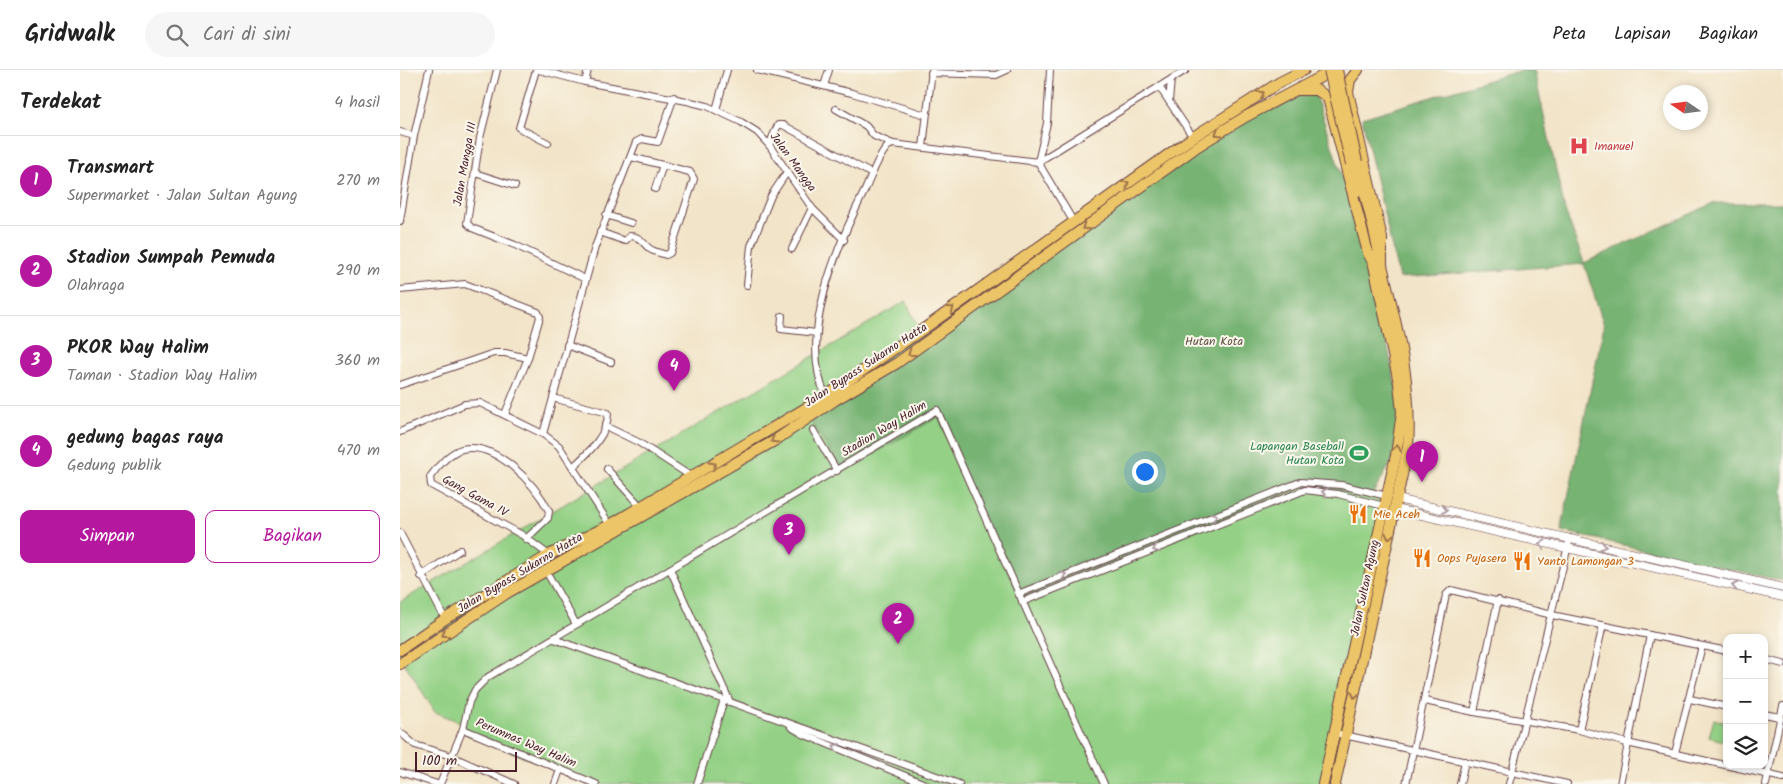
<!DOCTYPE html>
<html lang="id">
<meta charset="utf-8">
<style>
:root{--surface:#fff;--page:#f6f6f6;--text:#222;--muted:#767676;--line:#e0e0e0;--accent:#b5179e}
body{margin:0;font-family:Kalam,sans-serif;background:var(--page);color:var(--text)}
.controls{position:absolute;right:15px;bottom:15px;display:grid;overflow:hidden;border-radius:10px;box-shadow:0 2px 8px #0003}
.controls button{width:45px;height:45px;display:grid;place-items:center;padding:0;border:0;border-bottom:1px solid var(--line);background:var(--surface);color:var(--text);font:25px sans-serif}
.compass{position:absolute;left:1263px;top:15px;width:45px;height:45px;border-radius:50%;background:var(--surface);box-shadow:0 2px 8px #0003;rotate:283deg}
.scale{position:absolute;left:15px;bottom:12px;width:102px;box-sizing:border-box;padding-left:5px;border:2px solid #4a1f2b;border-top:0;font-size:14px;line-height:18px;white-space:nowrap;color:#4a1f2b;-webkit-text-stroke:4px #fbf7ec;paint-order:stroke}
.you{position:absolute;left:744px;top:401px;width:18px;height:18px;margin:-12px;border:4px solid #fff;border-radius:50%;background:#1a73e8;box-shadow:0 0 0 8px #1a73e833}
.badge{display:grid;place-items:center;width:32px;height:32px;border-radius:50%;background:var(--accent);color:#fff;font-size:16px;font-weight:700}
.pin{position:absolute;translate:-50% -41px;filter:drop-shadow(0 1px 2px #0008)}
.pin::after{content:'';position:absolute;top:26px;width:18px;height:15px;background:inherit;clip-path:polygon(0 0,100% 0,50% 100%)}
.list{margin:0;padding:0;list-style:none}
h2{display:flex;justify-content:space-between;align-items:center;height:65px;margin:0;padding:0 20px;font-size:21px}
h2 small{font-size:16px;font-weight:400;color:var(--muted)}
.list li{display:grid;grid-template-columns:32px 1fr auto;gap:15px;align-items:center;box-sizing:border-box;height:90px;padding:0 20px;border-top:1px solid var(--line)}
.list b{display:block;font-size:19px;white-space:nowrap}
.list p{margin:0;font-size:16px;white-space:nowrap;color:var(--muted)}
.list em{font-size:16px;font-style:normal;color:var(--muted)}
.actions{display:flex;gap:10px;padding:15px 20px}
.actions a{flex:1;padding:11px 0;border:1px solid var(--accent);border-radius:10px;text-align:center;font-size:18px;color:var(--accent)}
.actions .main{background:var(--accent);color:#fff}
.icon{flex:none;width:28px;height:28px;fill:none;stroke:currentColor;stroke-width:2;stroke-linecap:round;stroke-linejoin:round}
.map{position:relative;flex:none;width:1383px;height:714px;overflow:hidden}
header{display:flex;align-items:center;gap:30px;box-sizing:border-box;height:70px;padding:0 25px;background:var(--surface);border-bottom:1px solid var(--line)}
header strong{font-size:24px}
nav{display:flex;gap:28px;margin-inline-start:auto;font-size:18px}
.search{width:350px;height:45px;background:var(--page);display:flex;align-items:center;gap:12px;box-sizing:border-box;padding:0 18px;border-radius:28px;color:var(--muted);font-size:19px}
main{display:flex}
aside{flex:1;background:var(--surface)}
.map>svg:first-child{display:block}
.green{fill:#94d186;stroke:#6f7858}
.forest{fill:#77b373;stroke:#60694f}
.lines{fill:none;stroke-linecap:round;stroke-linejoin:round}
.minor-casing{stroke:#633d43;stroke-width:8}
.tertiary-casing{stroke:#633d43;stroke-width:9}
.primary-casing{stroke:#633d43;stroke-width:12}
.trunk-casing{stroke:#633d43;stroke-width:12}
.minor{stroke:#fff;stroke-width:6}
.tertiary{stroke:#fff;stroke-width:8}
.primary{stroke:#edc569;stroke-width:10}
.trunk{stroke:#edc569;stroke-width:10}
.primary-bridge-casing{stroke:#633d43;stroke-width:12;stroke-linecap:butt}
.primary-bridge{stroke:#edc569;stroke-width:10}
.oneway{stroke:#9c724a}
.oneway2{stroke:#ae9aa0}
.labels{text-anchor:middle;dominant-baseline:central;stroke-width:4;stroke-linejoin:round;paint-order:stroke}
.health-label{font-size:12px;fill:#be3a42;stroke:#fbf7ec;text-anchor:start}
.street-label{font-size:12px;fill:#4a1f2b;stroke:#fbf7ec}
.park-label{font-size:12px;fill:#605446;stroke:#fbf7ec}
.leisure-label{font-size:12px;fill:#27864d;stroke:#fbf7ec;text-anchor:end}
.food-label{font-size:12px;fill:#c56008;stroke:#fbf7ec;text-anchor:start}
</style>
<header>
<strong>Gridwalk</strong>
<div class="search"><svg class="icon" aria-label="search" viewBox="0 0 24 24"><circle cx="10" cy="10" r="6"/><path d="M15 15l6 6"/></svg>Cari di sini</div>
<nav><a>Peta</a><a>Lapisan</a><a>Bagikan</a></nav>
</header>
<main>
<aside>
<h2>Terdekat<small>4 hasil</small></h2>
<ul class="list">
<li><span class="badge">1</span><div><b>Transmart</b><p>Supermarket · Jalan Sultan Agung</p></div><em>270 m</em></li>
<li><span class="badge">2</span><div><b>Stadion Sumpah Pemuda</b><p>Olahraga</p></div><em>290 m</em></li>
<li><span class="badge">3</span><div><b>PKOR Way Halim</b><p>Taman · Stadion Way Halim</p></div><em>360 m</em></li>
<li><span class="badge">4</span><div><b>gedung bagas raya</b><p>Gedung publik</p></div><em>470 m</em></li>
</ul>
<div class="actions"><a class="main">Simpan</a><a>Bagikan</a></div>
</aside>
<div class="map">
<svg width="1383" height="714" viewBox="0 0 1383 714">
<rect width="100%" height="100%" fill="#fbf7ec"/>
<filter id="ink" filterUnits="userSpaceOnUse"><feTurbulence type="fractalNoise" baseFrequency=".02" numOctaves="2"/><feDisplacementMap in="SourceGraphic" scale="10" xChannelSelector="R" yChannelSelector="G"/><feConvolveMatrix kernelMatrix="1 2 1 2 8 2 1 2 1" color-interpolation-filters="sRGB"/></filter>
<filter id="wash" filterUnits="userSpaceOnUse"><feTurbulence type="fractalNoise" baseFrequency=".0096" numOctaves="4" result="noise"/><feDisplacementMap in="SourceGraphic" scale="20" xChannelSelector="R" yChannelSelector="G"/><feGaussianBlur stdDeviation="1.12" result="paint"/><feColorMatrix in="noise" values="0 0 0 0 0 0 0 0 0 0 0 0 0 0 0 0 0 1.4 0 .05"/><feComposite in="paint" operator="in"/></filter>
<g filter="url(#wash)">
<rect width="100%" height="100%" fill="#f2e4c8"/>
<g class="green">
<polygon points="506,231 641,524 903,416 940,416 986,427 922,714 194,714 68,665 64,662 65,654 35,642 0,586 0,532"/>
<polygon points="1314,649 1327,653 1327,672 1309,667"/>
</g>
<g class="forest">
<polygon points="1122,0 1134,0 1165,141 1184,193 1314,133 1383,133 1383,511 1161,461 1204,255 1184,194 999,208 962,48"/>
<polygon points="915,24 971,195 1001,342 996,385 972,425 903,416 622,532 538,347 443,401 411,352 835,52 885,29"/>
</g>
</g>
<g filter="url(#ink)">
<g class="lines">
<g class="minor-casing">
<g id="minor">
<polyline points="97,0 80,68 67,153 72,158 115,175 185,209"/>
<polyline points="136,0 119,58 148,73"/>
<polyline points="139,0 185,12 287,31 307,36 341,52 357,62 369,75 412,138 444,170"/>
<polyline points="357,0 452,23 526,45"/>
<polyline points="650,0 647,53 638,92 673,151"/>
<polyline points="531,3 596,5 607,0"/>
<polyline points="185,12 188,0"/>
<polyline points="424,16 429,0"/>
<polyline points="760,18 793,67"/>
<polyline points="769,31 771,10"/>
<polyline points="436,39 466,56 474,66 493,74"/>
<polyline points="316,40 327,0"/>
<polyline points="0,62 14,66"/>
<polyline points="369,75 378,55 383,55 472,104"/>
<polyline points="523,77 532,0"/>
<polyline points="75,103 115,116"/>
<polyline points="255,119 263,95"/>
<polyline points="206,145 231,153"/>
<polyline points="0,151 14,66 29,0"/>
<path d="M 200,162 L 225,171 L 230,166 C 241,166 243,174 250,179 C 254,182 261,183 266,185 L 270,183 L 294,109 L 290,102 L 231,87"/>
<polyline points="392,179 412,138"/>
<polyline points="347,215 351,176 371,126 387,102"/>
<polyline points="0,220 65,214 138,242 140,247 128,288 105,344"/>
<polyline points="382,246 381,259 417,263"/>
<polyline points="167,275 211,292"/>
<polyline points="0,315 94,283 105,283 128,288"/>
<path d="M 426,326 C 397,267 438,174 465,120 C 472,105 477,88 488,76 L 493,74 L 638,92 L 786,0"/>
<path d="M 153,328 L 208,343 C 208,365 188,383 173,397"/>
<polyline points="205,356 238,372 292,407"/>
<polyline points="413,360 437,401"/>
<polyline points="0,362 65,334 80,333 143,364 159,376 210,455"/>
<polyline points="143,364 195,177 236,72 242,69 258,72 274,27"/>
<polyline points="207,399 241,437"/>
<polyline points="0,463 45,549"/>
<path d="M 126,469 L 148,448 L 149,441 C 135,414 96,371 62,379 C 50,382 37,397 30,407 L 31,415 L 122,465 L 149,485"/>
<polyline points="270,499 330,632"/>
<polyline points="146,501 176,554"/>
<polyline points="21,506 60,480"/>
<polyline points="618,524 900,412 941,415 987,426"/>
<polyline points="622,532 905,420 938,424 984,436"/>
<polyline points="154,569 559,714"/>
<polyline points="1364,589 1383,594"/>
<polyline points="1290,629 1327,637"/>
<polyline points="1025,631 1074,642 1179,660 1227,673 1383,708"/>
<polyline points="1074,642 1098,530"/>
<polyline points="1364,644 1380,647"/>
<polyline points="391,657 403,664 525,714"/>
<polyline points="63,659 196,714"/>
<polyline points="1179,660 1203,555"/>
<polyline points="0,662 15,675 51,686 114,714"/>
<polyline points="935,663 1167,714"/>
<polyline points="1275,683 1302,576"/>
<polyline points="0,702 37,714"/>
<polyline points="40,714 63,659 69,632 75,620 88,607 537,340 704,714"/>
<polyline points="155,714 160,700"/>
<polyline points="297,714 324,630"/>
<polyline points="1006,714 1046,525 1051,520 1152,545 1327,581"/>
<polyline points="1060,714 1065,691"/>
<polyline points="1109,714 1170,468"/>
<polyline points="1220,714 1250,565"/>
<polyline points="1366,714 1383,636"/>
</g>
</g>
<g class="tertiary-casing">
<g id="tertiary">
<polyline points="997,429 1383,518"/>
<polyline points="995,439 1383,527"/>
</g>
</g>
<g class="primary-casing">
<g id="primary">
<polyline points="951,94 957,121"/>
<polyline points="923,714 996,385 1002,342 999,313 972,186"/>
<path d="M 935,714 L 1008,377 C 1012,318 999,264 985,208 C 976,169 967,131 957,92"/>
</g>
</g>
<g class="trunk-casing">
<g id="trunk">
<polyline points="958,0 950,10 948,22 982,168 982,192"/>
<polyline points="898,20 917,20 928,28 968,183 974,194"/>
<polyline points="0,580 45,549 149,485 210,455 426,326 525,258 793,67 880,12 904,0"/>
<polyline points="0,594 107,523 374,371 435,330 497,293 798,76 845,47 934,0"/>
</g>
</g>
<use href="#minor" class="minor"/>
<use href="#tertiary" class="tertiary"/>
<use href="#primary" class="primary"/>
<use href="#trunk" class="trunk"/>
<g class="primary-bridge-casing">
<g id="primary-bridge">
<polyline points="929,0 951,94"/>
<polyline points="937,0 957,92"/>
</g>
</g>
<use href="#primary-bridge" class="primary-bridge"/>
</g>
<defs><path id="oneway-chevron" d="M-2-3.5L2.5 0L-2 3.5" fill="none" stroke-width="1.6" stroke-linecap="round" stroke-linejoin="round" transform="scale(1.25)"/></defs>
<g class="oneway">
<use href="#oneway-chevron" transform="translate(861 24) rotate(-32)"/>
<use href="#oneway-chevron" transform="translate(818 63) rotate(148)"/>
<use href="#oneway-chevron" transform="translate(726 114) rotate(-35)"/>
<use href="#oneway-chevron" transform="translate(685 157) rotate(144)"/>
<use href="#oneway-chevron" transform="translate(551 239) rotate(-36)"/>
<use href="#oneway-chevron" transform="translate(511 283) rotate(144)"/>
<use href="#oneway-chevron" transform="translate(374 370) rotate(148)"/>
<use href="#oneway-chevron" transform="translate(997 378) rotate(-80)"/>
<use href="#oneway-chevron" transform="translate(313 395) rotate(-31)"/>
<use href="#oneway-chevron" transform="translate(989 466) rotate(102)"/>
<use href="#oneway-chevron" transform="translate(45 564) rotate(147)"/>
<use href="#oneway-chevron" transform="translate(955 625) rotate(102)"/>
</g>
<g class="oneway2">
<use href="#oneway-chevron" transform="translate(925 422) rotate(-170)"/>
<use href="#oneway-chevron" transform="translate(1044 440) rotate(13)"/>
<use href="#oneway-chevron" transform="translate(814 446) rotate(-21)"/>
<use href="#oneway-chevron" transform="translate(1142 474) rotate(-167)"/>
<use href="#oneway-chevron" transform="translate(1203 476) rotate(13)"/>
<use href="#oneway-chevron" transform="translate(756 479) rotate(158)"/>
<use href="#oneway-chevron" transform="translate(663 505) rotate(-22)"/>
<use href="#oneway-chevron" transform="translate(1335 516) rotate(-168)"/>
<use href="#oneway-chevron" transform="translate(436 677) rotate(-157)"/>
</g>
</g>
<defs>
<g id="hospital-bare" transform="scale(1.5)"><path d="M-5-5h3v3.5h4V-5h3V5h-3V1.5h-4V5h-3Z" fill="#e0444e" stroke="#fbf7ec" stroke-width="2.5" paint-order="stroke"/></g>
<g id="stadium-bare" transform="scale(1.5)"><path d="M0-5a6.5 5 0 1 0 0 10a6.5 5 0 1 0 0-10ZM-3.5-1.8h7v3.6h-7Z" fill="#2e9e5b" stroke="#fbf7ec" stroke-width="2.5" paint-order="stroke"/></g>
<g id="restaurant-bare" transform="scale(1.5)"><path d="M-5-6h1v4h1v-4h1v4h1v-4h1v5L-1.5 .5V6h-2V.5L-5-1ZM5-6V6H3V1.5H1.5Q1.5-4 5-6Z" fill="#e8710a" stroke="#fbf7ec" stroke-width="2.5" paint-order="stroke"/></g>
</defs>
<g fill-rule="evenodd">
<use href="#hospital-bare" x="1179" y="76"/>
<use href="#stadium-bare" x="959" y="383"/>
<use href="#restaurant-bare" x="958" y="444"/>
<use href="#restaurant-bare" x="1022" y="488"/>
<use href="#restaurant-bare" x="1122" y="491"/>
</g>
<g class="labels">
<g class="health-label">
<text x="1194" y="76">Imanuel</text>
</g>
<g class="street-label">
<text transform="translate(393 92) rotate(54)">Jalan Mangga</text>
<text transform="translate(65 94) rotate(-80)">Jalan Mangga III</text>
<text transform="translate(466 295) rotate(-33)">Jalan Bypass Sukarno Hatta</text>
<text transform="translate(484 359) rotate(-31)">Stadion Way Halim</text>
<text transform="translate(75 426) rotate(29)">Gang Gama IV</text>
<text transform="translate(120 503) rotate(-31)">Jalan Bypass Sukarno Hatta</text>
<text transform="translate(965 518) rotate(-78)">Jalan Sultan Agung</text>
<text transform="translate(126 673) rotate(23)">Perumnas Way Halim</text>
</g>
<g class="park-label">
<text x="814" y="271">Hutan Kota</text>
</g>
<g class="leisure-label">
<text x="944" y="376">Lapangan Baseball<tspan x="944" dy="14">Hutan Kota</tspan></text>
</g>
<g class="food-label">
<text x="973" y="444">Mie Aceh</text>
<text x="1037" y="488">Oops Pujasera</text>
<text x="1137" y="491">Yanto Lamongan 3</text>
</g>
</g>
</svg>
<div class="controls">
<button>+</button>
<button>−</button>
<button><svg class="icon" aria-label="layers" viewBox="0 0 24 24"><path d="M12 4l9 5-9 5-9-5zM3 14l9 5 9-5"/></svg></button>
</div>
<svg class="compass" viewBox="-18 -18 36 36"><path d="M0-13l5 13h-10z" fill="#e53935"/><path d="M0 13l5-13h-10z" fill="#767676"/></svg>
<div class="scale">100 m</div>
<div class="you"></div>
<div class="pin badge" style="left:1022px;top:412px">1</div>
<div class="pin badge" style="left:498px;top:574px">2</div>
<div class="pin badge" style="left:389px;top:485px">3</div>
<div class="pin badge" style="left:274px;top:321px">4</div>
</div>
</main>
